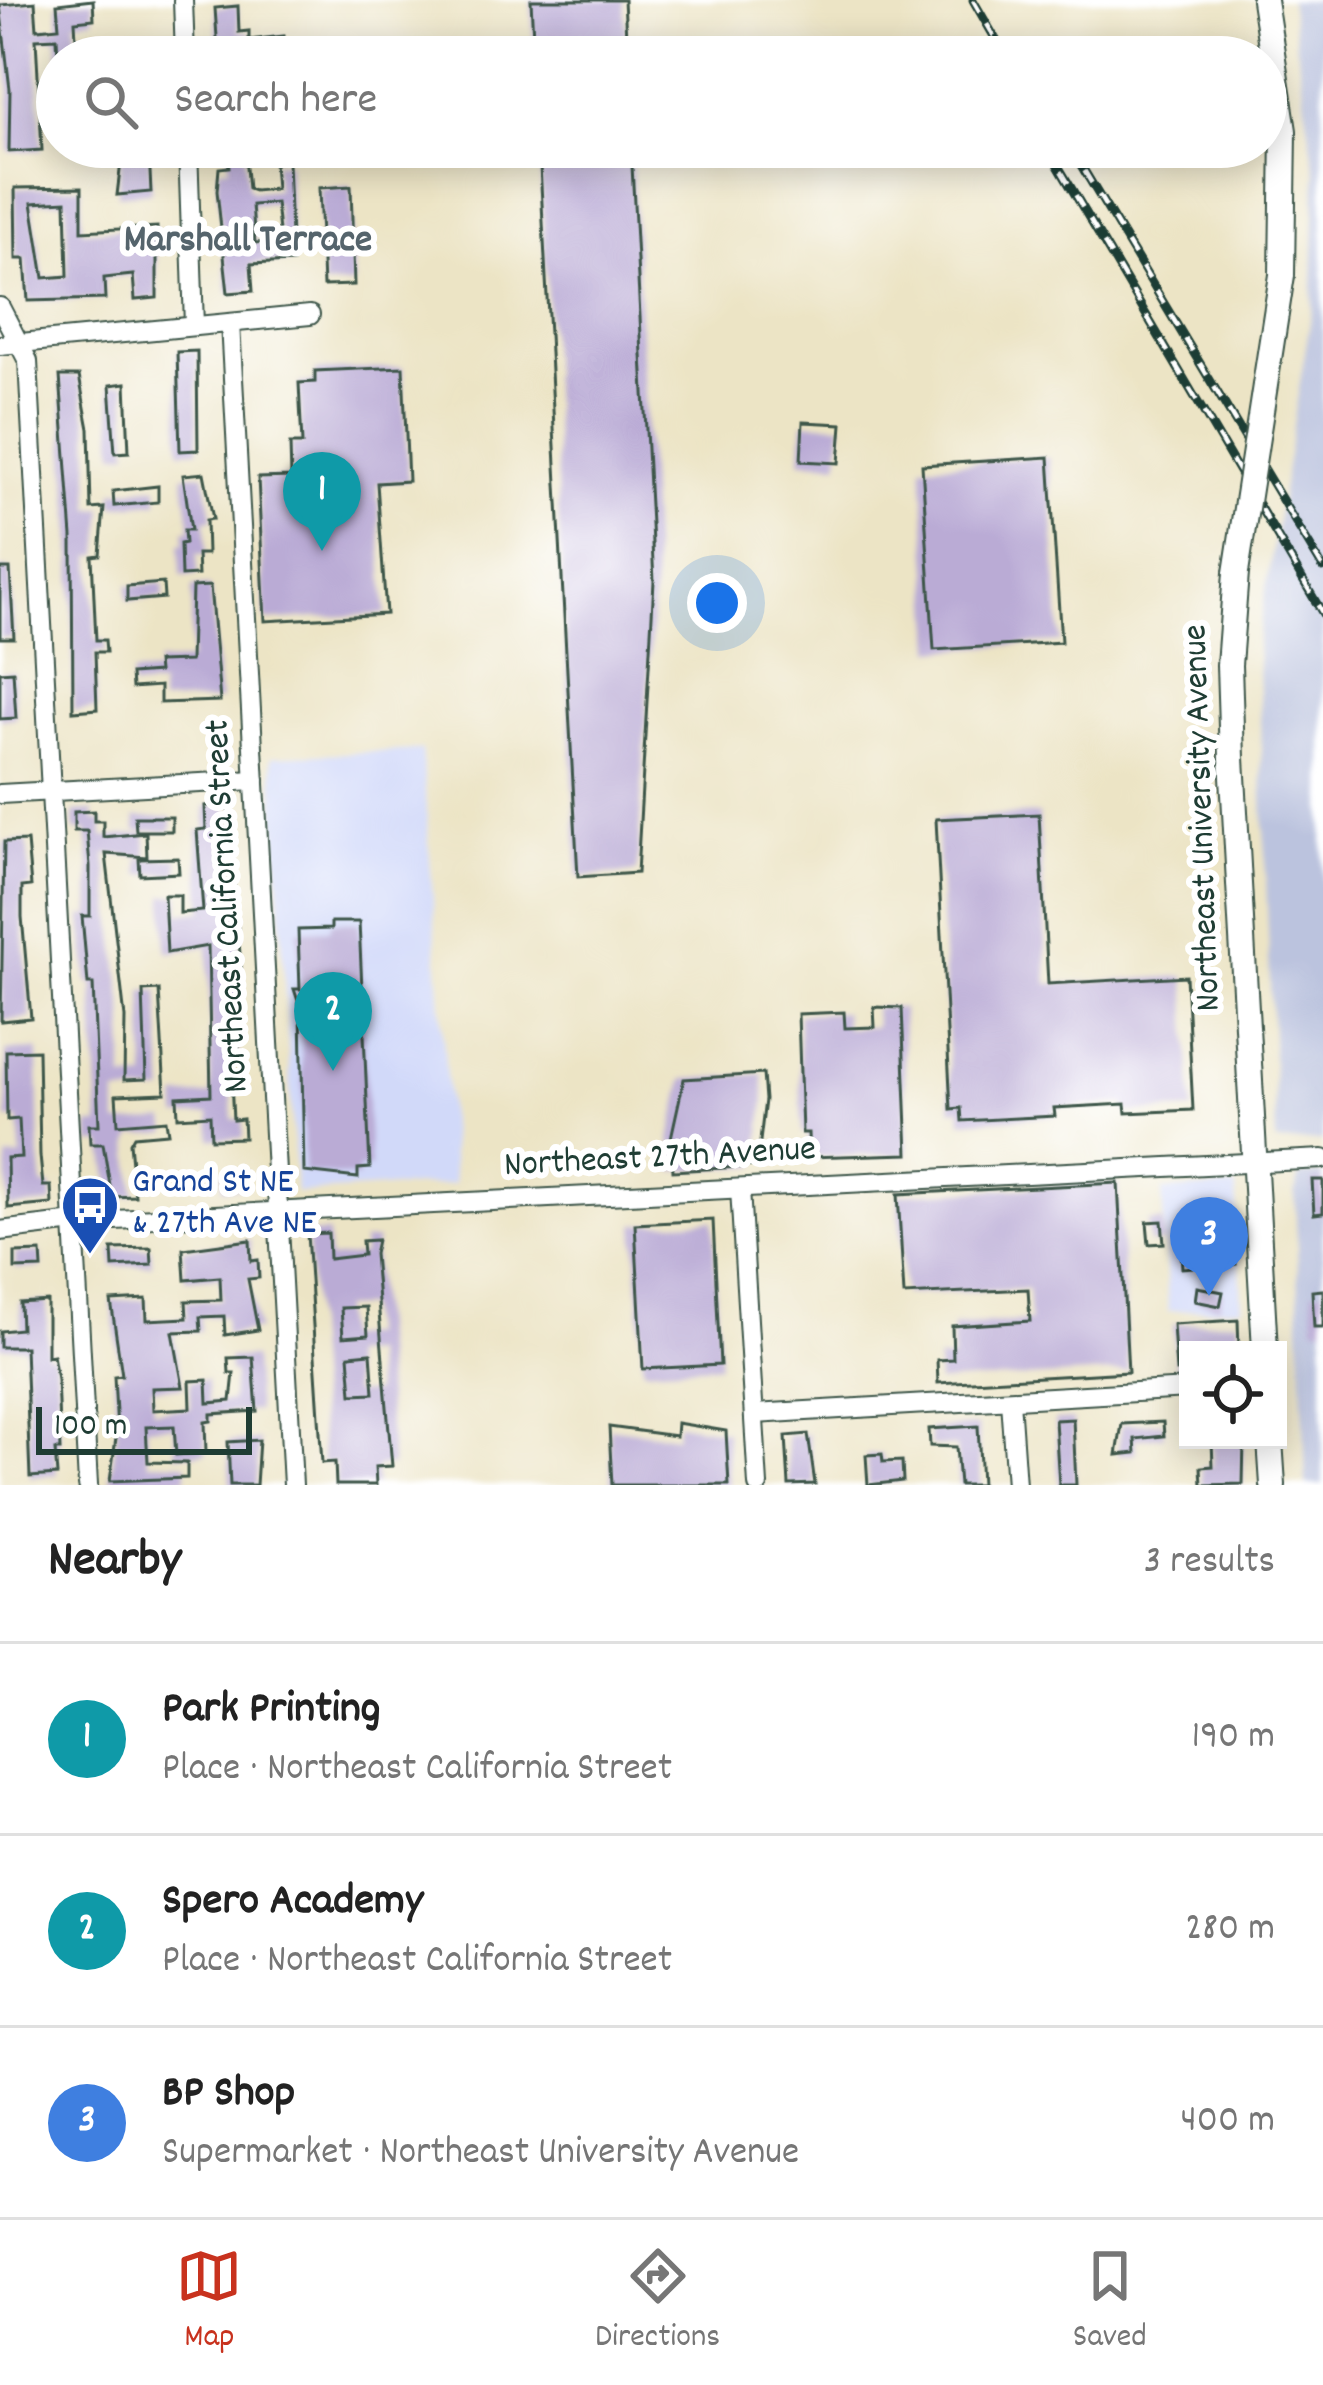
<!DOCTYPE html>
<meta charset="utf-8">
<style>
:root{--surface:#fff;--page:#f6f6f6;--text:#222;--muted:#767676;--line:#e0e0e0;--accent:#c8321e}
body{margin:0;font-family:Dekko,sans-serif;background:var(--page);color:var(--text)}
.controls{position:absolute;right:36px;bottom:36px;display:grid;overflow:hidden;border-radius:0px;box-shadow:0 6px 30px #0003}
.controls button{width:108px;height:108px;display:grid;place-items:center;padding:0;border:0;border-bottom:3px solid var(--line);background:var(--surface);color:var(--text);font:60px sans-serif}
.scale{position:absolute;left:36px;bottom:30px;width:216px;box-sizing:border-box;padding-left:12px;border:6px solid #1f3d34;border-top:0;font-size:33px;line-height:42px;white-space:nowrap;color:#1f3d34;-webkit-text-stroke:9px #fff;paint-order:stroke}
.you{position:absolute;left:717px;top:603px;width:42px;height:42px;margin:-30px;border:9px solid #fff;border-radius:50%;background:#1a73e8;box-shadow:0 0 0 18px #1a73e833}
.badge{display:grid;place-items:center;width:78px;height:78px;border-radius:50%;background:var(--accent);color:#fff;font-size:39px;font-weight:700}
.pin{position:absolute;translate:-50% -99px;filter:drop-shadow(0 3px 6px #0008)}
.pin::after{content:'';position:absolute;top:63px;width:42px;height:36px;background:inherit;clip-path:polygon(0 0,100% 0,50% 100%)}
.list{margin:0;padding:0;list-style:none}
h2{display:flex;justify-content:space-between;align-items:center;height:156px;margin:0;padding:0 48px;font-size:51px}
h2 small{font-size:39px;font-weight:400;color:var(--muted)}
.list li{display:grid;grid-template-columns:78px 1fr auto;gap:36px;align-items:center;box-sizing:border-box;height:192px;padding:0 48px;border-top:3px solid var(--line)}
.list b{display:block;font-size:45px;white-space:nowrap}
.list p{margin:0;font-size:39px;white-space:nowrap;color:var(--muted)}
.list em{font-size:39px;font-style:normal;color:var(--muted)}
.icon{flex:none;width:66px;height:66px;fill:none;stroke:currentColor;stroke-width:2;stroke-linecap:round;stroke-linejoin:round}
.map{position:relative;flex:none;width:1323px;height:1485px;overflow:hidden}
.search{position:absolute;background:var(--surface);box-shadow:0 6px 30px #0003;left:36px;right:36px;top:36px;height:132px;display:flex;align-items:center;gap:30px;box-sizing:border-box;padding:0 42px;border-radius:66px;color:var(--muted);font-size:45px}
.sheet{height:732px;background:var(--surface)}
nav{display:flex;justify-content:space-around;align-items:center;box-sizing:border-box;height:168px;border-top:3px solid var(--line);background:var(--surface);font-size:33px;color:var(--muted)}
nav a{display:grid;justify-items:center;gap:6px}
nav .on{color:var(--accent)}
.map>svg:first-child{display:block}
.built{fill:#d1d9f9}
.industrial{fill:#bbc3de}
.building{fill:#baabd5;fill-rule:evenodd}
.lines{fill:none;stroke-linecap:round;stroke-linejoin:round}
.minor-casing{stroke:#3e564a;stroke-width:22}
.major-casing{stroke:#3e564a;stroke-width:28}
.minor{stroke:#fff;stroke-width:18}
.major{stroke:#fff;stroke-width:24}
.rail-casing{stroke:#1f3d34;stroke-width:9}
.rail{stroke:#fff;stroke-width:4.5;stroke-dasharray:14;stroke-linecap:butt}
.major-bridge-casing{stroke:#3e564a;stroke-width:28;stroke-linecap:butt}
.major-bridge{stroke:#fff;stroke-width:24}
.labels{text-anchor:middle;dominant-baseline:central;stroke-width:12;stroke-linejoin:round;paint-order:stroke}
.street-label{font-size:36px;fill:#1f3d34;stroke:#fff}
.transit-label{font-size:36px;fill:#164399;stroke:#fff;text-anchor:start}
.neighbourhood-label{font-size:39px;font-weight:bold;fill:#55646c;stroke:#fff}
</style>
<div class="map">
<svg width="1323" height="1485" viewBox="0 0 1323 1485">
<rect width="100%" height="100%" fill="#fff"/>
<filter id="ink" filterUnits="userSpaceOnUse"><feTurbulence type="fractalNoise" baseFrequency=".00833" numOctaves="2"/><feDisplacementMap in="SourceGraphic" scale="24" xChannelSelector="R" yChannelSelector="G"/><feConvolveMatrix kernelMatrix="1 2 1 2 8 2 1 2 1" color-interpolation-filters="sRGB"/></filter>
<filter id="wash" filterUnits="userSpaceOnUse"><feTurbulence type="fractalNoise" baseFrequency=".004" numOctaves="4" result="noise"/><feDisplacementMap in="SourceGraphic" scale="48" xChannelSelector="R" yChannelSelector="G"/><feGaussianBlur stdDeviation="2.7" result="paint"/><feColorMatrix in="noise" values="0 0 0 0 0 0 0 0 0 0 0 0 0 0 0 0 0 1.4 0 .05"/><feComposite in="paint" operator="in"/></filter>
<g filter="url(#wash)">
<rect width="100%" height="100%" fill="#ece4c5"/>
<g class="built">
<polygon points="422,750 454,1184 296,1193 272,756"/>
<polygon points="1236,1187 1242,1307 1168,1311 1162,1191"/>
</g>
<g class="industrial">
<polygon points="1289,0 1323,0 1323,1141 1276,1143 1257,643 1312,309 1316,175"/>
<polygon points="1323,1174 1323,1485 1306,1485 1295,1195 1299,1175"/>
</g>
<g id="blocks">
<g class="building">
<polygon points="93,0 94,19 75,21 77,57 58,57 57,38 36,39 42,150 9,152 10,89 0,5 35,2 37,29 59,27 57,4"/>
<polygon points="531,0 624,0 627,57 534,57"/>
<polygon points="238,6 239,32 249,31 249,40 284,36 286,52 218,52 215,8"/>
<path d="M 227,147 L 244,147 L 248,189 L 254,191 L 276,189 L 274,163 L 288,162 L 292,262 L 251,264 L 253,291 L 228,293 L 217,191 L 219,168 L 229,167 ZM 276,203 L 280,241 L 255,243 L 252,205 Z"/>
<polygon points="539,147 631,147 654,581 637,873 578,877"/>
<polygon points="149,151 151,192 117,195 122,154"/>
<polygon points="351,186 354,285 323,286 319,188"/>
<path d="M 82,187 L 82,231 L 157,227 L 157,298 L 135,300 L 133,275 L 104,278 L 105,299 L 28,301 L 25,259 L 16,259 L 15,188 ZM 66,201 L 68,276 L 44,278 L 32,203 Z"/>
<polygon points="197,351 198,450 180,451 177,352"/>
<polygon points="403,367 408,481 377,483 386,614 265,621 258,478 291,477 290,444 302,444 299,383 315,382 315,371"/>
<polygon points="60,376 79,376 89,429 91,509 104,508 100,555 92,556 96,640 105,640 106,652 95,652 97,709 73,711 72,537"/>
<polygon points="126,383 129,452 115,453 110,385"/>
<polygon points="803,422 842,424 839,463 801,461"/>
<polygon points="1049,457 1061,642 934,650 922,465"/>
<polygon points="204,473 213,519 206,520 207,554 197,554 198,575 181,576 180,544 185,543 184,530 191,530 183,475"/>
<polygon points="158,486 158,502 114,506 113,491"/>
<polygon points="0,569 10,569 14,638 0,638"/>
<polygon points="163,583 164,598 127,601 127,586"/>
<polygon points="210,586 220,701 160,703 160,686 132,688 131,674 158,672 157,662 190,661 192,587"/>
<polygon points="13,671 16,718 0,719 0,672"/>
<polygon points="228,805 242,979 238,1062 230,1062 233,1120 243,1119 244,1138 211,1139 210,1115 178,1117 177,1097 211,1095 208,946 167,953 164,895 180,895 180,913 203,911 197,830 206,829 205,806"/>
<polygon points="94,811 94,821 103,821 103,837 146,833 147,857 106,854 125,1018 124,1080 146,1079 143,991 159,990 165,1093 116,1095 118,1124 166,1120 168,1133 134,1136 130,1143 135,1196 112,1197 103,1144 90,1144 89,1125 99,1125 93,984 88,984 82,916 90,916 90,866 87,831 74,831 74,812"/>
<polygon points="1039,814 1048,984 1186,976 1193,1110 1126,1113 1125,1104 1054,1108 1055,1116 962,1121 961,1108 951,1109 936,819"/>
<polygon points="135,817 172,817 172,831 136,831"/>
<polygon points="27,841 31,886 22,887 22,917 31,1018 1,1021 4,842"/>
<polygon points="178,858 179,873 140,875 139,859"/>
<polygon points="331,922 359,922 370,1168 358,1169 358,1178 304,1172 301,1010 294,989 300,989 298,930 331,929"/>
<polygon points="874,1007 902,1008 908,1154 809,1157 808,1133 802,1133 798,1014 844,1012 845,1028 875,1027"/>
<polygon points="38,1050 40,1156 43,1186 51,1186 52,1204 8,1208 7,1158 21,1157 19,1119 7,1120 6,1051"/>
<polygon points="763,1074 765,1100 757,1166 673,1171 671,1138 684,1079"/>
<polygon points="243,1170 244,1187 222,1189 221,1171"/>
<polygon points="1312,1180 1323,1180 1323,1213 1314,1214"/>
<polygon points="1118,1183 1128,1372 938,1383 937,1360 953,1359 952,1326 1030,1321 1028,1289 904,1295 898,1194"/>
<polygon points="713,1220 720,1365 643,1369 635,1224"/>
<polygon points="1162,1221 1164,1243 1149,1244 1147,1222"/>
<path d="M 328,1233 L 329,1259 L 363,1255 L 362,1241 L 377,1240 L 374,1254 L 392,1466 L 375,1467 L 376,1485 L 336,1485 L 335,1462 L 322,1463 L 307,1234 ZM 366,1307 L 368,1335 L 343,1337 L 341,1308 ZM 371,1353 L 374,1393 L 352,1394 L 349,1355 Z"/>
<polygon points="250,1240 251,1261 258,1260 259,1278 248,1279 258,1330 225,1335 224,1316 200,1317 201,1331 173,1332 183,1387 152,1388 153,1410 191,1408 190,1381 207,1380 208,1403 231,1401 234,1373 229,1373 228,1358 253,1357 257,1411 211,1414 211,1421 205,1422 206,1453 176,1455 174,1426 146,1427 148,1462 187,1463 187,1478 110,1481 117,1431 114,1376 122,1375 111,1301 146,1299 147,1320 187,1318 186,1301 221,1300 220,1277 185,1280 183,1249"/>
<polygon points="151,1248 152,1265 113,1267 112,1249"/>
<polygon points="1235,1249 1236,1264 1182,1268 1181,1252"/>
<polygon points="41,1252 42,1268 15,1269 15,1253"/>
<polygon points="1197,1287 1223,1292 1220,1306 1195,1301"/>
<polygon points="1323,1290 1323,1327 1314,1327 1312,1291"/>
<polygon points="47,1301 47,1356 53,1355 57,1379 60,1450 55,1450 57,1475 30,1477 25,1347 0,1347 0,1331 21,1329 20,1303"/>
<polygon points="1238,1320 1239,1350 1188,1350 1188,1371 1176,1372 1173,1324"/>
<polygon points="1073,1419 1076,1485 1059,1485 1055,1420"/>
<polygon points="1163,1422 1164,1436 1135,1439 1136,1453 1117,1455 1122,1424"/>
<polygon points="677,1423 726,1431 729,1485 612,1485 609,1427 676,1436"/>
<polygon points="978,1426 981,1485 959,1485 956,1447 930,1446 929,1429"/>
<polygon points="808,1434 815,1484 789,1485 786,1436"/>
<polygon points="259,1440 256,1485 230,1485 228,1442"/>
<polygon points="1212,1440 1244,1440 1243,1484 1202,1485 1201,1467 1213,1466"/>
<polygon points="882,1454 883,1462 902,1461 903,1481 868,1485 866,1455"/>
</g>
</g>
</g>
<g filter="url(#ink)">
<use href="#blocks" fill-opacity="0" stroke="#3e564a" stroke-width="3"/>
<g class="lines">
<g class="minor-casing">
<g id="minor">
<polyline points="183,0 185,57"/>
<polyline points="188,147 194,326"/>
<polyline points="0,307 28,361 88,1485"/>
<polyline points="230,323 293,1485"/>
<polyline points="0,345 310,315"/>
<polyline points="0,794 255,780"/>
<polyline points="740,1189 758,1485"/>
<polyline points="0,1231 75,1222 1323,1159"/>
<polyline points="1010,1400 1016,1485"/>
<polyline points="754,1414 1188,1389"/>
</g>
</g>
<g class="major-casing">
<g id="major">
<polyline points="1264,0 1284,131 1282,275"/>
<polyline points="1236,573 1229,665 1232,758 1265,1350"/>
<polyline points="1270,1440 1273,1485"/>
</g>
</g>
<use href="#minor" class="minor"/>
<use href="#major" class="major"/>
<g class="rail-casing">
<g id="rail">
<polyline points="973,0 1006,57"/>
<polyline points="1047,147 1323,614"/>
<polyline points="1070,147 1323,568"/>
</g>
</g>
<use href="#rail" class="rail"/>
<g class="major-bridge-casing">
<polyline id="major-bridge" points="1236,573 1282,275"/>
</g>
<use href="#major-bridge" class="major-bridge"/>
</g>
</g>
<defs>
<g id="bus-pin" transform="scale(3)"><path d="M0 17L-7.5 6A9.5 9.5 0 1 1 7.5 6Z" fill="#1a4fb4" stroke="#fff"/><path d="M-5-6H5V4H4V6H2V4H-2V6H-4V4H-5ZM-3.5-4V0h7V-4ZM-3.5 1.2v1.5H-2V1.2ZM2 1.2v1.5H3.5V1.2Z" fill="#fff"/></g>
</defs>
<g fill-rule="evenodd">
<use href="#bus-pin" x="90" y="1205"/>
</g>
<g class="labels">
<g class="street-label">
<text transform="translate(1204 818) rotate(-92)">Northeast University Avenue</text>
<text transform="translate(229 906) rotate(-93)">Northeast California Street</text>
<text transform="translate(660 1159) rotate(-3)">Northeast 27th Avenue</text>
</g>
<g class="transit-label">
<text x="132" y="1184">Grand St NE<tspan x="132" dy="41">&amp; 27th Ave NE</tspan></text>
</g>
<g class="neighbourhood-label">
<text x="248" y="242">Marshall Terrace</text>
</g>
</g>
</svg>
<div class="controls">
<button><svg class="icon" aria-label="locate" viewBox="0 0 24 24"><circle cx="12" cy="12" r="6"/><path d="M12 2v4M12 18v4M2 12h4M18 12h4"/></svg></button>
</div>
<div class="scale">100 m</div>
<div class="you"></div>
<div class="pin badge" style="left:322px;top:551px;background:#0f9aa8">1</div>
<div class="pin badge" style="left:333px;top:1071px;background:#0f9aa8">2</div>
<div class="pin badge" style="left:1209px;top:1296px;background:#3f7fe0">3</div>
<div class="search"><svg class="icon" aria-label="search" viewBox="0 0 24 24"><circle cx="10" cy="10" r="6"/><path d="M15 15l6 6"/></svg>Search here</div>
</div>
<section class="sheet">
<h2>Nearby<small>3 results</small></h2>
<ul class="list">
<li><span class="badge" style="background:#0f9aa8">1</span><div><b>Park Printing</b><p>Place · Northeast California Street</p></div><em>190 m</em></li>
<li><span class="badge" style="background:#0f9aa8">2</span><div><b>Spero Academy</b><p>Place · Northeast California Street</p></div><em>280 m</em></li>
<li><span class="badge" style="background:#3f7fe0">3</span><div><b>BP Shop</b><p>Supermarket · Northeast University Avenue</p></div><em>400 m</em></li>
</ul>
</section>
<nav>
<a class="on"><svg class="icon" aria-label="map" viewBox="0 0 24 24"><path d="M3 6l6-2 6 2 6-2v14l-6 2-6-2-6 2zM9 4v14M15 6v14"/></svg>Map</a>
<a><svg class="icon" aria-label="directions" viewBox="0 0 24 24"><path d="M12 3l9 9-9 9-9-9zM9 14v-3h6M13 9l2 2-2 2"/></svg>Directions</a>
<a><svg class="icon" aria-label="saved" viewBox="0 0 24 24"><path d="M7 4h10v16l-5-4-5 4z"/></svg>Saved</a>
</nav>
